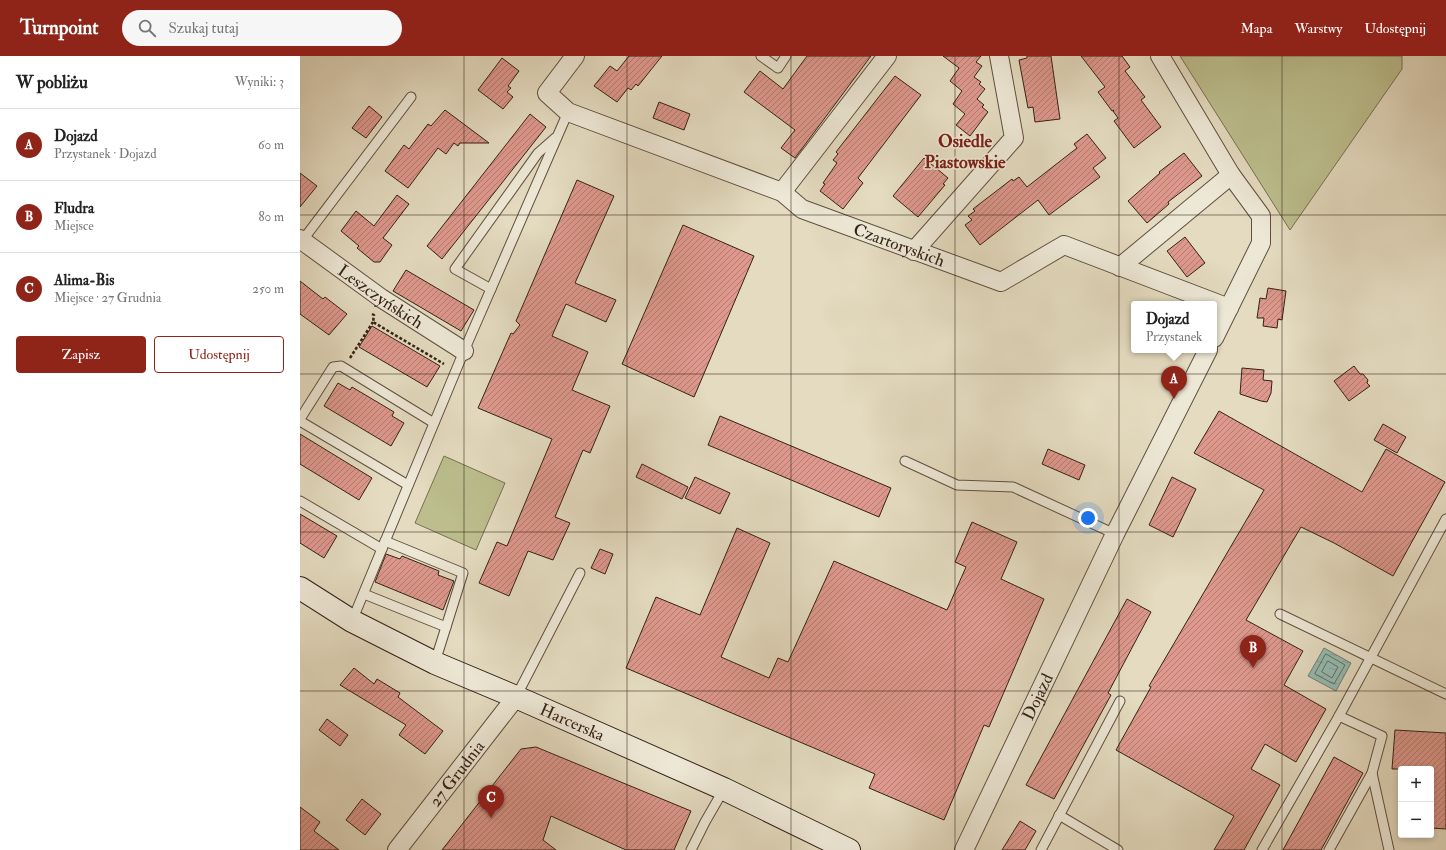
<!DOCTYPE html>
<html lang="pl">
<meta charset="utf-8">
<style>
:root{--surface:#fff;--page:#f6f6f6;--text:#222;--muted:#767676;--line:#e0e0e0;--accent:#8f2418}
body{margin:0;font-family:"IM FELL Double Pica",serif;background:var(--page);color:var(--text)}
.controls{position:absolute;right:12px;bottom:12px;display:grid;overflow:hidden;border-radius:4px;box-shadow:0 2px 6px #0003}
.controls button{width:36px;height:36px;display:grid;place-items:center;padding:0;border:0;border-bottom:1px solid var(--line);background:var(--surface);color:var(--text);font:20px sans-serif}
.you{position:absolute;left:788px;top:462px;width:14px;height:14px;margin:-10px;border:3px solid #fff;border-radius:50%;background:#1a73e8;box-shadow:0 0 0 6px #1a73e833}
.badge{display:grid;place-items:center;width:26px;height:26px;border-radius:50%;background:var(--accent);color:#fff;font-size:13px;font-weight:700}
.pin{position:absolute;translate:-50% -33px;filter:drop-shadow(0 1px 2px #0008)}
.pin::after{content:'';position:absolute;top:21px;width:14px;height:12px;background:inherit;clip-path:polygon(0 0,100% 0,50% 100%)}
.popup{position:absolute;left:831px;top:245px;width:86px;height:52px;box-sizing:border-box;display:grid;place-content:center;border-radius:4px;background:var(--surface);filter:drop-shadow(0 1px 3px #0005);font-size:13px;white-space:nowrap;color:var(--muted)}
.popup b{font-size:15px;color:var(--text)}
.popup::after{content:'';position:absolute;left:50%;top:100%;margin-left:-8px;border:8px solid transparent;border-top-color:var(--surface)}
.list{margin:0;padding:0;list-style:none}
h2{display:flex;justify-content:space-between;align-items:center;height:52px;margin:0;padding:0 16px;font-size:17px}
h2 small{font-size:13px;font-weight:400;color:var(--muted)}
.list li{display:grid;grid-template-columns:26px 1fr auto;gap:12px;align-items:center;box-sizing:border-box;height:72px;padding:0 16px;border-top:1px solid var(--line)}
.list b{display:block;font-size:15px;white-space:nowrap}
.list p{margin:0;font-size:13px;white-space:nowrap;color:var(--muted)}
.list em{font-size:13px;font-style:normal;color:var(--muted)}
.actions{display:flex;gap:8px;padding:12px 16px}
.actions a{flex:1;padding:9px 0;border:1px solid var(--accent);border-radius:4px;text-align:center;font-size:14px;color:var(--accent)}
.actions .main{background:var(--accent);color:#fff}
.icon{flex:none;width:22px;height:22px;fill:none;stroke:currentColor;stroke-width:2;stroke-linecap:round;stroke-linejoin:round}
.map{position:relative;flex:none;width:1146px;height:794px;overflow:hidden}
header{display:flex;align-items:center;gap:24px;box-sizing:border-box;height:56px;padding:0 20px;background:var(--accent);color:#fff}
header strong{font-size:19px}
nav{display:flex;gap:22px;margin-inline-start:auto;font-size:14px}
.search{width:280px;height:36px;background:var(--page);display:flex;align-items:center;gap:10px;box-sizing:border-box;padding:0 14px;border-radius:22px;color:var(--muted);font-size:15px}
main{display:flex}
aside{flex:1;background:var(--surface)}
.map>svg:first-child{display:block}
.grass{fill:#bcbe8d;stroke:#787052}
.water{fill:url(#water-ripples);stroke:#6e7d74}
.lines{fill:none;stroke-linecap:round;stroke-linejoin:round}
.shore{stroke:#646e64;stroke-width:1}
.building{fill:url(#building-hatch);stroke:#342116}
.lane-casing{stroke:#605040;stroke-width:11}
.street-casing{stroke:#605040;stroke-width:20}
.secondary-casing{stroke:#342116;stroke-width:24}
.path{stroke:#342116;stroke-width:2.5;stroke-dasharray:3 2;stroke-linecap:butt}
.lane{stroke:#ede8d6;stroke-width:9}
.street{stroke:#ede8d6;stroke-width:18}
.secondary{stroke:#ede8d6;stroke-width:22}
.grid{fill:none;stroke:#342116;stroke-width:1;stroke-opacity:0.55}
.labels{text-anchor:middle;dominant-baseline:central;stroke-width:3;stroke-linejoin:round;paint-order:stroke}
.street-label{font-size:17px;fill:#342116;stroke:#ede8d6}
.neighbourhood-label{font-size:18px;font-weight:bold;fill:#7a1f14;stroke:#ede8d6}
</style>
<header>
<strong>Turnpoint</strong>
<div class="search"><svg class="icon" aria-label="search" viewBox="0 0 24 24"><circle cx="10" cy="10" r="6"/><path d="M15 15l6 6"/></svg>Szukaj tutaj</div>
<nav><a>Mapa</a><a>Warstwy</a><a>Udostępnij</a></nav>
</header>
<main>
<aside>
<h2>W pobliżu<small>Wyniki: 3</small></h2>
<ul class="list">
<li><span class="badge">A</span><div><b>Dojazd</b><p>Przystanek · Dojazd</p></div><em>60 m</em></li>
<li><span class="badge">B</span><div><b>Fludra</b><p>Miejsce</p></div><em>80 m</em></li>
<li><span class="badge">C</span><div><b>Alima-Bis</b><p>Miejsce · 27 Grudnia</p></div><em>250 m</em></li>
</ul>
<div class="actions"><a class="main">Zapisz</a><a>Udostępnij</a></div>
</aside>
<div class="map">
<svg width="1146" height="794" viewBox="0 0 1146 794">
<defs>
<pattern id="water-ripples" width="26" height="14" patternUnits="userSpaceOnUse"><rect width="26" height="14" fill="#95bbb2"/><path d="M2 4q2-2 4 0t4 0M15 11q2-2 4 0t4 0" fill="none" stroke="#81a098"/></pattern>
<pattern id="building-hatch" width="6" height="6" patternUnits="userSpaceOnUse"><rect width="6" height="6" fill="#de988d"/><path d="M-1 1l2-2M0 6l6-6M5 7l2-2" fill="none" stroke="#b57c72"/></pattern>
</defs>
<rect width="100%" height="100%" fill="#e4dbc0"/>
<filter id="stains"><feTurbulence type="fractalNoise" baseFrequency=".005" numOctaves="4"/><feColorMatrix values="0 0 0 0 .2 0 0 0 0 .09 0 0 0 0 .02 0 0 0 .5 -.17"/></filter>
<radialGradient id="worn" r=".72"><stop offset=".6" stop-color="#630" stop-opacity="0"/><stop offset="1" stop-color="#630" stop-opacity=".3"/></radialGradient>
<g class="grass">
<polygon points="880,0 1102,0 1102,13 990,174"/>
<polygon points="144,400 205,427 176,494 115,467"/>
</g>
<polygon class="water" points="1024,592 1051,607 1036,635 1008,620"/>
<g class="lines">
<g class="shore">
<polygon points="1026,598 1045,609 1034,628 1015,618"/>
<polygon points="1028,605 1038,611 1032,622 1022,616"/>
</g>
</g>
<g class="building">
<polygon points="329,0 362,0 338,30 336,28 331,34 328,32 317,46 294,30 310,10 317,15"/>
<polygon points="507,0 571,0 495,102 481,92 495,74 444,36 460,15 483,33"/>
<polygon points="643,0 681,0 676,6 682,10 674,21 681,26 679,28 685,33 677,43 684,49 682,51 688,56 670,80 656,69 665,58 653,48 662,35 650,25 659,12"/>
<polygon points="727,0 751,0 760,63 735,66 733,51 728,52 719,4 727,2"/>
<polygon points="781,0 822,0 830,11 825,15 845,41 841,44 861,71 834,92 814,65 818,62 813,55 814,54 812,55 798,36 805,31"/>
<polygon points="202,2 219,15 208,30 211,32 207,36 213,41 203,53 178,34"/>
<polygon points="595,20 621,39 558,122 563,127 543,153 520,135 525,128 523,127 537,107 533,104 538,98 536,96"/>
<polygon points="359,46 390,58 384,74 353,62"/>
<polygon points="69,50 82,61 66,82 52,72"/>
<polygon points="145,54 189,87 160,87 158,90 154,87 146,98 138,92 108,132 85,115 104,89 109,93 128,68 131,70"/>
<polygon points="230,58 246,71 142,203 127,190"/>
<polygon points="787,78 806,102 793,112 800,121 749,159 738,144 680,189 665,169 672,164 668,160 675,155 673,153 712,123 713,125 719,121 727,131 777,92 774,88"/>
<polygon points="884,97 902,120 868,146 869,148 847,167 828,145 860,117 859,116"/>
<polygon points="624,102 648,122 643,128 645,129 618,161 593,140"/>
<polygon points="0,117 17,130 0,151"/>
<polygon points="277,124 314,140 275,227 316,244 306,266 266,248 252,280 288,296 272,334 310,350 290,397 283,394 255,461 270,467 253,504 228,495 209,540 179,527 197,486 207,490 252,383 178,352 211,277 213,278 220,269 216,265"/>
<polygon points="97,139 109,148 83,182 92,189 80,206 74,206 57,192 59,190 41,175 56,155 74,170"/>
<polygon points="383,169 454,200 394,341 322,308"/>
<polygon points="885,181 905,207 887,221 867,195"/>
<polygon points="106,214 174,254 161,275 93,235"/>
<polygon points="0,225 23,243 25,241 47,258 29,279 0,258"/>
<polygon points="968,232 986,235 982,264 978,263 977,272 963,270 964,262 957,262 960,242 966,243"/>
<polygon points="72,270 140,310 127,331 59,291"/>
<polygon points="1054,310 1060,318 1063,318 1068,324 1067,327 1070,330 1049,345 1034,325"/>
<polygon points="942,312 964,314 963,324 972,325 971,337 967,346 961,345 940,338"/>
<polygon points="38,327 50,334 52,331 94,356 92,360 104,367 91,390 24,350"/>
<polygon points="919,355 1062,436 1086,393 1145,426 1093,520 1034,487 1001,471 946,564 1003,595 984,629 1026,653 996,706 965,688 951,713 980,729 944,794 914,794 934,760 816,694 851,631 849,630 964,434 894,397"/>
<polygon points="420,360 591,432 579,461 408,389"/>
<polygon points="1083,368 1106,381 1097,397 1074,384"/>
<polygon points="0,378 72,422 59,444 0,408"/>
<polygon points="748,393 785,409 779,424 742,408"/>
<polygon points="342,408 388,431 382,443 336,421"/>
<polygon points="395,421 430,437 420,458 385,442"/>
<polygon points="872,421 896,433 873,481 849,469"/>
<polygon points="0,458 37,480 24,502 0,487"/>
<polygon points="672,466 717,486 701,523 744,543 689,671 684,669 644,764 569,732 575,718 326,612 356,541 400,559 437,472 470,487 421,601 469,622 478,602 488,606 534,505 647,554 666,511 655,506"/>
<polygon points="300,493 313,498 305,518 291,512"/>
<polygon points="86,498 100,503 102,500 139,515 138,519 154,525 143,554 75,526"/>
<polygon points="827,543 851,556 808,637 811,639 754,743 726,729"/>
<polygon points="54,612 74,628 77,623 100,637 98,641 143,675 125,698 99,679 106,669 40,629"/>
<polygon points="27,663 48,679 40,690 19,674"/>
<polygon points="1095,674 1146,677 1146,773 1131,772 1131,713 1092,713"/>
<polygon points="236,691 391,755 374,794 326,794 251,760 243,784 256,794 142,794 221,693"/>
<polygon points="1034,701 1063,717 1021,794 983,794"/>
<polygon points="62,743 81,758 65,779 46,764"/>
<polygon points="0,751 20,766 14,775 39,794 0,794"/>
<polygon points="720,765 736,775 725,794 702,794"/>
</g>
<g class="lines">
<g class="lane-casing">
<g id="lane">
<polyline points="461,0 478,12 486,0"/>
<polyline points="2,185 111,41"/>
<polyline points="191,233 155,213 238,97 255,82"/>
<polyline points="0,363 33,311 41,310 134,367"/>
<polyline points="0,365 108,429"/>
<polyline points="605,405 657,429 713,431 815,478"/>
<polyline points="0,445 82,493"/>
<polyline points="85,485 163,517 135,606"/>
<polyline points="64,538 146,571"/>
<polyline points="980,558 1146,638"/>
<polyline points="52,565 164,295 268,56"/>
<polyline points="216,641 280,517"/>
<polyline points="1039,660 1082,680 1072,717 1089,794"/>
<polyline points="759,759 818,794"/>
<polyline points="391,794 405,766 424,733"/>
<polyline points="741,794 820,645"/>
<polyline points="962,794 1039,660 1146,463"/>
<polyline points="1029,794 1072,717"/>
</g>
</g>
<g class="street-casing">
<g id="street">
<path id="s1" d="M 275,0 L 247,37 L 268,56 L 482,136 L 502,153 L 701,226 L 764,189 L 929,252"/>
<polyline points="860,0 931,119 961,160 961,187 914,282"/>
<polyline points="482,136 587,0"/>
<path id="s2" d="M 0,183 L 81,242 L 164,295"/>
<polyline points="614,195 714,82 699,0"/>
<polyline points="820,211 931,119"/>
<path id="s3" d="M 97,794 L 216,641"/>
<path id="s4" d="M 664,794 L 815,478 L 908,294"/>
</g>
</g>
<g class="secondary-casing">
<g id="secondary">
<path id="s5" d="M 0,532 L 52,565 L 135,607 L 216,641 L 424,733 L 549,794"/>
</g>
</g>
<g class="path">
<polyline points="72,258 74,259 73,266 144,308"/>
<polyline points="50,302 73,266"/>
</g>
<use href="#lane" class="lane"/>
<use href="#street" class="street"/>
<use href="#secondary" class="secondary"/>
</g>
<path class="grid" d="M 164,0 L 164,794M 327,0 L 327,794M 491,0 L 491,794M 655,0 L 655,794M 819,0 L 819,794M 982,0 L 982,794M 0,159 L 1146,159M 0,318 L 1146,318M 0,476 L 1146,476M 0,635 L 1146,635"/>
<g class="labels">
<g class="street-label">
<text stroke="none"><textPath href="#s1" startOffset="433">Czartoryskich</textPath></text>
<text stroke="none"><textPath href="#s2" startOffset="99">Leszczyńskich</textPath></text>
<text stroke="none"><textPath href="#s4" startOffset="170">Dojazd</textPath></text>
<text stroke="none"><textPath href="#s5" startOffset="304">Harcerska</textPath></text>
<text stroke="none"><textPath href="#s3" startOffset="97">27 Grudnia</textPath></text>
</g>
<g class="neighbourhood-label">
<text x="665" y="85">Osiedle<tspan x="665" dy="21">Piastowskie</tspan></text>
</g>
</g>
<rect width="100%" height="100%" filter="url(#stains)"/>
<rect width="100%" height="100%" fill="url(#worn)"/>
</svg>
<div class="controls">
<button>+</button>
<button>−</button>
</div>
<div class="you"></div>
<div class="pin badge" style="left:874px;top:343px">A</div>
<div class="popup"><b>Dojazd</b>Przystanek</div>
<div class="pin badge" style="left:953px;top:612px">B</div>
<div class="pin badge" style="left:191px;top:762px">C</div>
</div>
</main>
